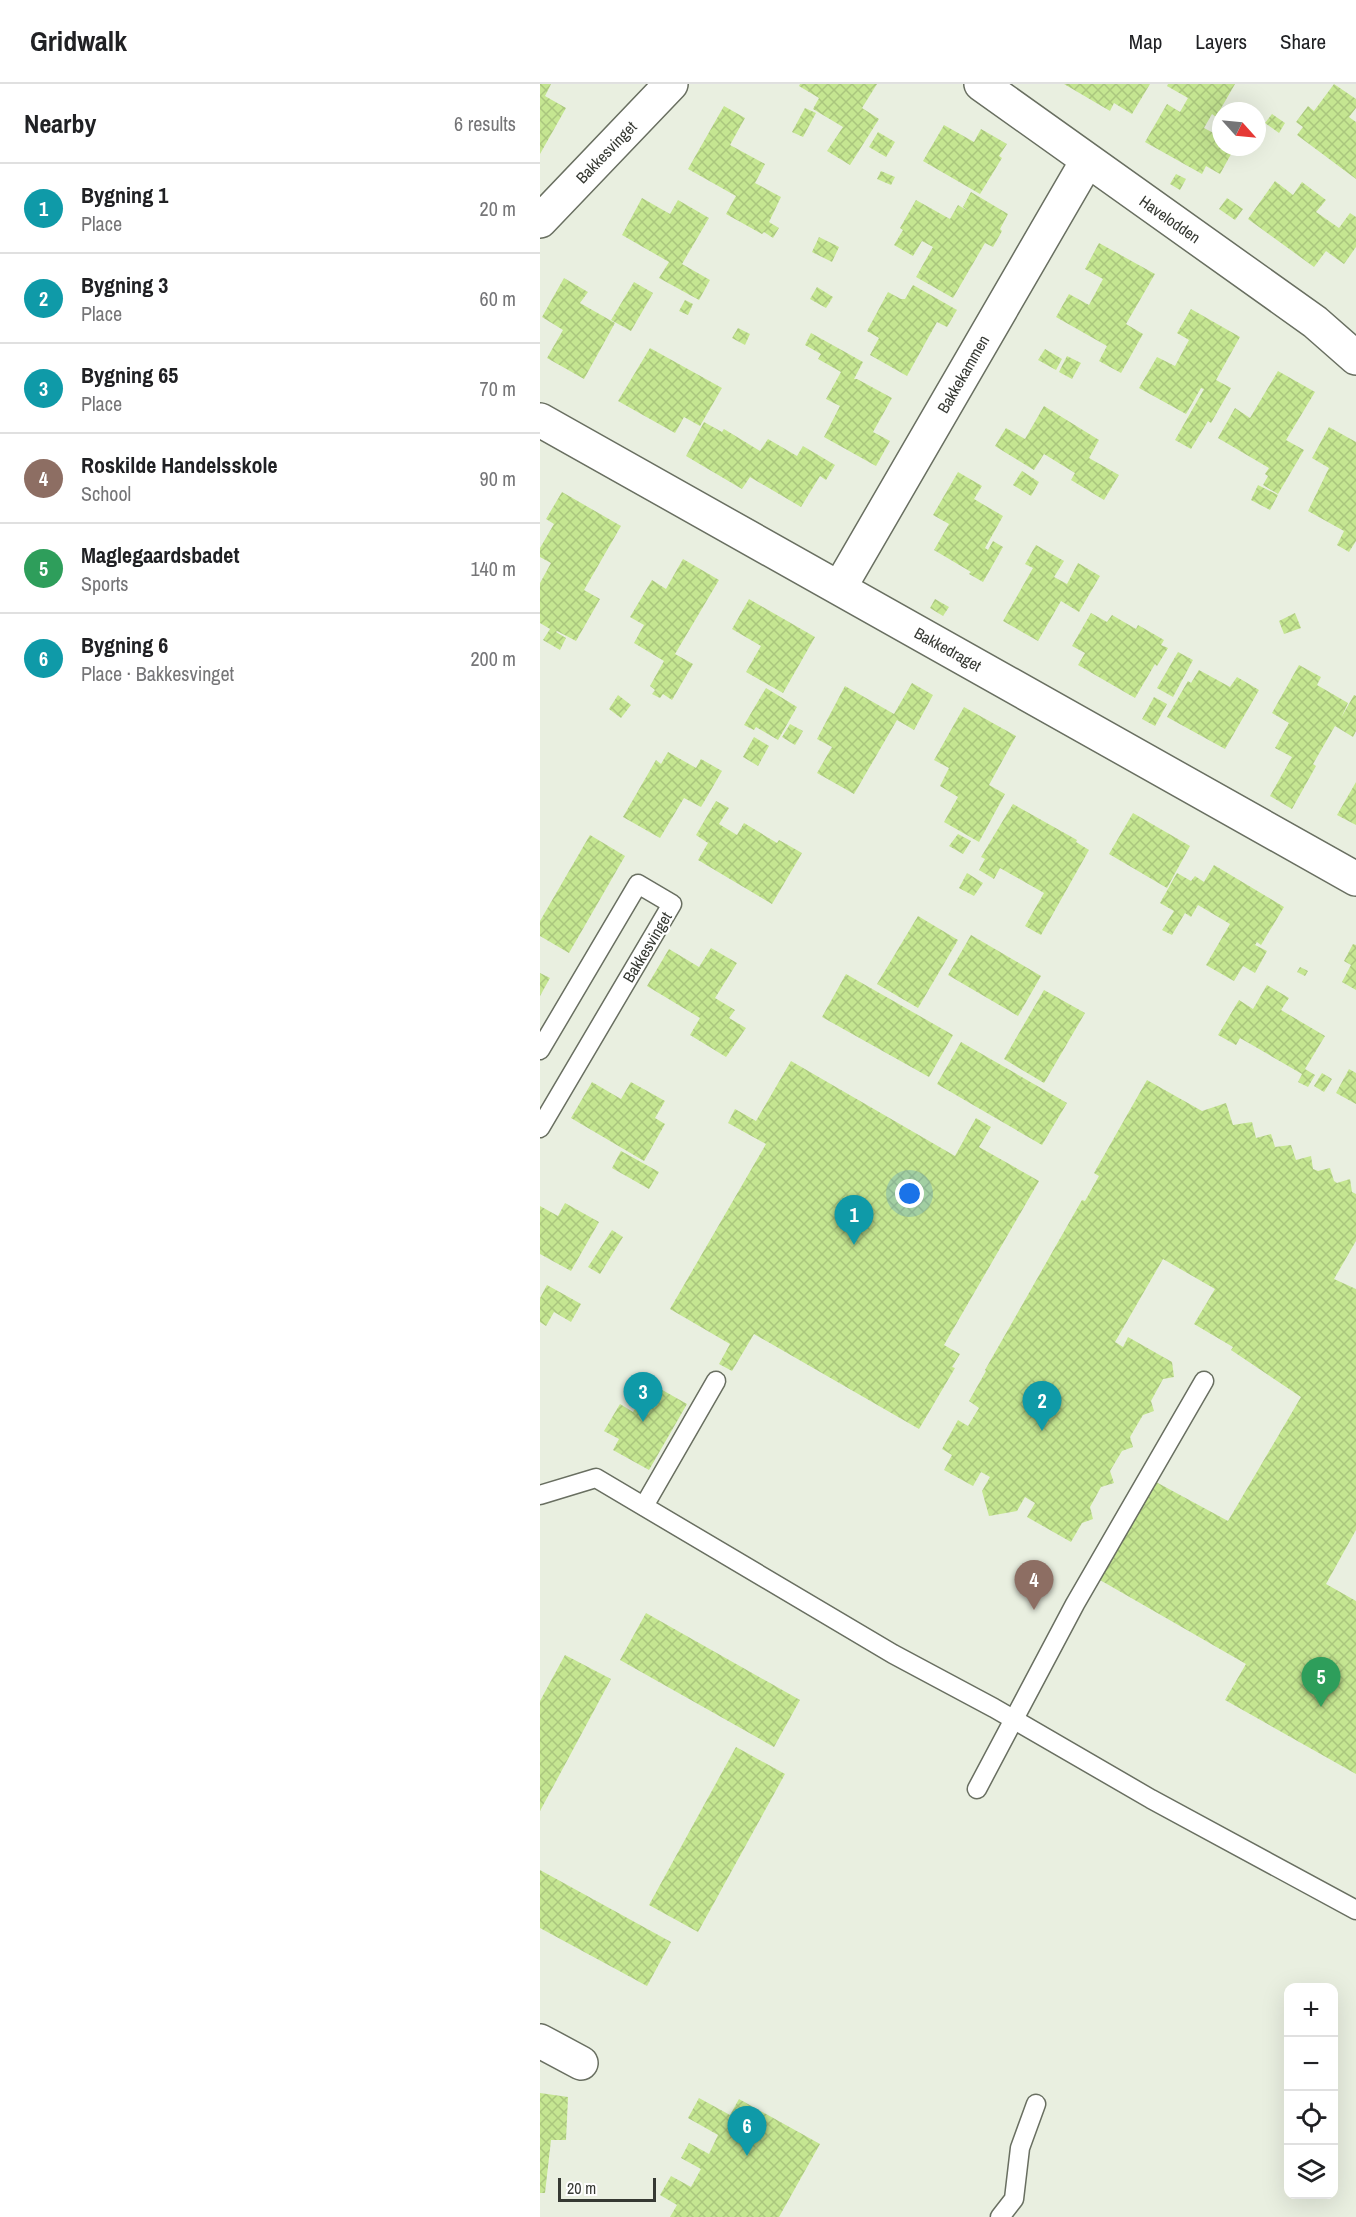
<!DOCTYPE html>
<meta charset="utf-8">
<style>
:root{--surface:#fff;--page:#f2f2f2;--text:#202124;--muted:#757577;--line:#e0e0e0;--accent:#b45309}
body{margin:0;font-family:"Archivo Narrow",sans-serif;background:var(--page);color:var(--text)}
.controls{position:absolute;right:18px;bottom:18px;display:grid;overflow:hidden;border-radius:12px;box-shadow:0 6px 24px #0002}
.controls button{width:54px;height:54px;display:grid;place-items:center;padding:0;border:0;border-bottom:2px solid var(--line);background:var(--surface);color:var(--text);font:30px sans-serif}
.compass{position:absolute;left:672px;top:18px;width:54px;height:54px;border-radius:50%;background:var(--surface);box-shadow:0 6px 24px #0002;rotate:117deg}
.scale{position:absolute;left:18px;bottom:15px;width:98px;box-sizing:border-box;padding-left:6px;border:3px solid #363933;border-top:0;font-size:16px;line-height:21px;white-space:nowrap;color:#363933;-webkit-text-stroke:4px #fff;paint-order:stroke}
.you{position:absolute;left:370px;top:1110px;width:21px;height:21px;margin:-15px;border:4px solid #fff;border-radius:50%;background:#1a73e8;box-shadow:0 0 0 9px #1a73e833}
.badge{display:grid;place-items:center;width:39px;height:39px;border-radius:50%;background:var(--accent);color:#fff;font-size:20px;font-weight:700}
.pin{position:absolute;translate:-50% -50px;filter:drop-shadow(0 2px 3px #0008)}
.pin::after{content:'';position:absolute;top:32px;width:21px;height:18px;background:inherit;clip-path:polygon(0 0,100% 0,50% 100%)}
.list{margin:0;padding:0;list-style:none}
h2{display:flex;justify-content:space-between;align-items:center;height:78px;margin:0;padding:0 24px;font-size:26px}
h2 small{font-size:20px;font-weight:400;color:var(--muted)}
.list li{display:grid;grid-template-columns:39px 1fr auto;gap:18px;align-items:center;box-sizing:border-box;height:90px;padding:0 24px;border-top:2px solid var(--line)}
.list b{display:block;font-size:22px;white-space:nowrap}
.list p{margin:0;font-size:20px;white-space:nowrap;color:var(--muted)}
.list em{font-size:20px;font-style:normal;color:var(--muted)}
.icon{flex:none;width:33px;height:33px;fill:none;stroke:currentColor;stroke-width:2;stroke-linecap:round;stroke-linejoin:round}
.map{position:relative;flex:none;width:816px;height:2133px;overflow:hidden}
header{display:flex;align-items:center;gap:36px;box-sizing:border-box;height:84px;padding:0 30px;background:var(--surface);border-bottom:2px solid var(--line)}
header strong{font-size:28px}
nav{display:flex;gap:33px;margin-inline-start:auto;font-size:21px}
main{display:flex}
aside{flex:1;background:var(--surface)}
.map>svg:first-child{display:block}
.building{fill:url(#building-cross-hatch)}
.lines{fill:none;stroke-linecap:round;stroke-linejoin:round}
.service-casing{stroke:#696f61;stroke-width:21}
.minor-casing{stroke:#696f61;stroke-width:36}
.service{stroke:#fff;stroke-width:18}
.minor{stroke:#fff;stroke-width:33}
.labels{text-anchor:middle;dominant-baseline:central;stroke-width:4.5;stroke-linejoin:round;paint-order:stroke}
.street-label{font-size:16px;fill:#363933;stroke:#fff}
</style>
<header>
<strong>Gridwalk</strong>
<nav><a>Map</a><a>Layers</a><a>Share</a></nav>
</header>
<main>
<aside>
<h2>Nearby<small>6 results</small></h2>
<ul class="list">
<li><span class="badge" style="background:#0f9aa8">1</span><div><b>Bygning 1</b><p>Place</p></div><em>20 m</em></li>
<li><span class="badge" style="background:#0f9aa8">2</span><div><b>Bygning 3</b><p>Place</p></div><em>60 m</em></li>
<li><span class="badge" style="background:#0f9aa8">3</span><div><b>Bygning 65</b><p>Place</p></div><em>70 m</em></li>
<li><span class="badge" style="background:#8d6e63">4</span><div><b>Roskilde Handelsskole</b><p>School</p></div><em>90 m</em></li>
<li><span class="badge" style="background:#2e9e5b">5</span><div><b>Maglegaardsbadet</b><p>Sports</p></div><em>140 m</em></li>
<li><span class="badge" style="background:#0f9aa8">6</span><div><b>Bygning 6</b><p>Place · Bakkesvinget</p></div><em>200 m</em></li>
</ul>
</aside>
<div class="map">
<svg width="816" height="2133" viewBox="0 0 816 2133">
<defs>
<pattern id="building-cross-hatch" width="8" height="8" patternUnits="userSpaceOnUse" patternTransform="scale(1.5)"><rect width="8" height="8" fill="#c5e691"/><path d="M0 0l8 8M0 8l8-8" fill="none" stroke="#aac67e"/></pattern>
</defs>
<rect width="100%" height="100%" fill="#e9efe0"/>
<g class="building">
<polygon points="0,0 11,0 5,12 26,24 0,70"/>
<polygon points="260,0 337,0 322,24 339,35 310,81 287,67 303,43 273,25 279,14 259,2"/>
<polygon points="524,0 610,0 592,30 574,19 570,27"/>
<polygon points="628,0 695,0 676,33 672,30 664,44 681,53 681,63 695,63 680,90 666,82 662,90 605,58 627,20 640,28 648,14 627,2"/>
<polygon points="794,0 816,15 816,24 809,33 816,38 816,95 757,51 763,43 756,38 768,22 774,27"/>
<polygon points="184,22 205,34 190,61 225,80 215,99 241,113 229,138 239,144 233,154 224,148 222,150 186,130 196,112 148,85"/>
<polygon points="265,24 276,29 263,53 252,48"/>
<polygon points="732,30 745,39 739,49 725,39"/>
<polygon points="404,41 434,58 441,45 467,60 459,72 462,74 440,110 383,77"/>
<polygon points="338,48 355,58 346,73 329,63"/>
<polygon points="341,87 355,93 351,101 337,95"/>
<polygon points="636,90 646,95 640,106 630,100"/>
<polygon points="735,97 753,111 762,98 786,116 776,128 799,144 810,129 816,133 816,163 804,180 786,167 774,183 708,135"/>
<polygon points="431,108 468,130 460,145 462,147 453,163 445,159 413,214 376,193 393,163 382,157 373,172 354,161 363,146 360,144 376,116 410,135 418,121 428,127 423,123"/>
<polygon points="102,114 130,130 138,116 169,134 142,180 170,196 159,216 119,194 129,178 82,151"/>
<polygon points="687,114 703,125 695,136 679,125"/>
<polygon points="279,153 299,163 292,178 272,168"/>
<polygon points="559,159 615,190 586,240 603,250 581,289 559,277 567,262 516,233 529,210 549,221 563,195 545,185"/>
<polygon points="24,194 48,208 40,219 75,239 44,295 7,274 23,246 2,233"/>
<polygon points="94,198 113,209 91,247 71,236"/>
<polygon points="373,201 417,226 407,243 397,238 367,292 330,271 339,254 327,247 348,208 361,215 365,215"/>
<polygon points="277,203 293,213 286,224 270,215"/>
<polygon points="145,216 153,220 148,231 139,227"/>
<polygon points="651,225 700,253 676,296 691,304 671,339 668,337 651,365 635,356 664,305 661,304 646,330 599,304 617,273 635,282 649,256 637,249"/>
<polygon points="198,244 210,250 205,261 192,254"/>
<polygon points="271,249 323,278 314,295 317,295 352,314 333,348 350,357 336,382 284,353 300,322 286,315 301,288 278,275 281,270 265,261"/>
<polygon points="110,264 182,304 160,342 144,333 135,349 78,317"/>
<polygon points="505,265 522,275 516,286 498,276"/>
<polygon points="527,272 541,279 532,295 519,288"/>
<polygon points="738,287 775,308 746,356 764,366 738,410 723,401 728,392 725,390 729,384 678,354 695,324 710,334"/>
<polygon points="504,322 559,356 549,374 579,391 564,416 531,396 535,389 504,370 494,386 455,362 466,344 485,355"/>
<polygon points="164,338 182,348 184,345 220,367 228,355 257,372 263,362 295,381 286,396 280,392 261,423 210,393 202,405 146,372"/>
<polygon points="789,343 816,358 816,457 809,468 797,461 804,447 768,427 789,384 772,374"/>
<polygon points="482,387 499,398 491,412 473,401"/>
<polygon points="418,388 442,402 434,415 463,432 445,464 448,466 453,457 463,463 443,498 429,490 431,488 394,466 409,440 393,431"/>
<polygon points="718,401 738,411 730,426 711,416"/>
<polygon points="22,408 81,442 44,506 60,515 36,557 17,547 16,548 26,554 20,566 3,556 10,545 0,539 0,499 11,479 0,473 0,464 14,440 6,435"/>
<polygon points="496,461 524,477 514,493 527,500 538,479 560,492 539,528 521,517 498,557 463,537 493,484 485,480"/>
<polygon points="143,475 179,496 135,570 153,580 132,616 123,610 120,614 112,610 115,606 110,602 124,577 94,559 104,541 90,533 112,496 126,505"/>
<polygon points="209,515 275,553 243,609 206,588 221,562 192,545"/>
<polygon points="395,515 409,523 403,532 390,524"/>
<polygon points="551,529 567,538 572,531 596,545 598,541 624,556 621,561 628,564 617,582 615,580 595,614 538,581 545,569 532,562"/>
<polygon points="755,529 761,544 744,550 739,537"/>
<polygon points="638,568 653,576 633,613 617,604"/>
<polygon points="759,581 781,593 777,601 808,619 801,634 814,611 816,612 816,647 813,653 795,642 773,680 776,682 752,725 730,712 752,673 735,664 749,639 732,629"/>
<polygon points="659,586 690,603 697,593 719,606 685,665 627,633 648,597 651,599"/>
<polygon points="372,599 393,611 374,646 357,636 314,710 277,689 292,663 277,655 305,602 354,630"/>
<polygon points="226,604 257,623 238,656 216,643 214,646 204,641"/>
<polygon points="78,611 91,621 81,634 69,625"/>
<polygon points="614,613 627,620 615,642 602,635"/>
<polygon points="424,623 476,652 449,701 465,710 439,758 404,738 418,713 400,702 409,684 394,676"/>
<polygon points="250,640 263,647 255,661 242,653"/>
<polygon points="214,653 229,662 218,682 203,673"/>
<polygon points="128,668 156,684 161,675 182,687 161,723 144,714 120,754 83,733 116,676 121,680"/>
<polygon points="816,698 816,741 797,731"/>
<polygon points="176,717 189,724 179,740 197,751 204,739 237,759 239,756 262,769 232,820 158,776 168,759 156,751"/>
<polygon points="473,720 537,756 536,758 549,766 501,851 485,842 504,809 460,784 454,795 439,786 445,775 441,773"/>
<polygon points="593,729 650,762 627,804 569,770"/>
<polygon points="418,750 431,757 423,770 409,762"/>
<polygon points="50,751 85,772 29,869 0,852 0,837"/>
<polygon points="674,781 744,823 721,861 717,858 715,861 727,867 715,889 703,882 694,897 666,881 690,840 658,821 651,833 645,829 632,851 622,846 634,827 620,819 637,789 651,797 655,792 664,798"/>
<polygon points="427,789 443,799 434,812 419,804"/>
<polygon points="378,832 418,856 378,924 337,900"/>
<polygon points="431,851 501,892 478,932 408,891"/>
<polygon points="813,860 816,861 816,906 802,898 811,881 804,877"/>
<polygon points="171,864 197,879 175,914 195,926 189,934 206,944 186,973 150,951 160,934 107,902 129,865 159,883"/>
<polygon points="760,883 768,887 765,892 757,888"/>
<polygon points="0,889 10,894 0,912"/>
<polygon points="306,890 413,951 389,993 282,933"/>
<polygon points="727,901 749,914 741,926 785,952 765,985 775,991 768,1003 758,998 762,990 700,954 696,961 678,951 699,916 713,925"/>
<polygon points="504,906 545,929 504,999 464,975"/>
<polygon points="421,958 527,1019 502,1061 397,1000"/>
<polygon points="251,977 415,1072 436,1034 451,1043 439,1063 499,1097 404,1261 420,1270 412,1283 415,1284 379,1345 214,1250 192,1287 179,1280 190,1260 130,1225 226,1060 188,1039 195,1025 216,1037"/>
<polygon points="809,985 816,989 816,1020 796,1009"/>
<polygon points="782,989 792,995 784,1008 774,1002"/>
<polygon points="607,996 662,1027 686,1019 693,1041 712,1038 716,1054 731,1050 735,1063 751,1061 756,1076 771,1072 773,1085 778,1087 790,1084 794,1097 797,1099 810,1095 812,1108 816,1110 816,1157 794,1195 816,1205 816,1446 786,1500 816,1517 816,1690 685,1616 706,1580 560,1496 616,1398 688,1437 761,1313 691,1266 693,1263 654,1240 675,1205 623,1175 575,1258 583,1263 588,1253 632,1278 634,1293 623,1295 611,1317 614,1327 603,1331 590,1353 593,1363 582,1367 570,1387 574,1399 561,1403 550,1423 553,1435 542,1439 531,1458 487,1433 495,1419 485,1413 477,1427 449,1432 442,1407 450,1393 441,1388 433,1402 404,1386 412,1371 402,1365 418,1336 428,1342 439,1324 429,1317 446,1287 445,1286 542,1116 545,1117 559,1092 554,1089"/>
<polygon points="52,998 81,1015 91,998 125,1017 115,1034 125,1040 104,1077 31,1034"/>
<polygon points="81,1067 119,1088 109,1105 72,1084"/>
<polygon points="25,1119 59,1138 31,1187 0,1170 0,1122 18,1132"/>
<polygon points="72,1146 83,1153 60,1190 48,1183"/>
<polygon points="7,1201 41,1220 31,1238 14,1228 6,1242 0,1238 0,1214"/>
<polygon points="110,1299 147,1320 109,1386 73,1366 79,1355 64,1347 80,1320 93,1328"/>
<polygon points="106,1529 260,1616 234,1663 80,1576"/>
<polygon points="25,1571 71,1595 0,1727 0,1617"/>
<polygon points="196,1663 245,1690 158,1848 109,1821"/>
<polygon points="0,1786 131,1858 107,1902 0,1844"/>
<polygon points="0,2009 28,2013 26,2056 11,2056 5,2109 0,2109"/>
<polygon points="159,2014 190,2031 199,2015 280,2060 239,2133 130,2133 137,2121 120,2111 131,2092 151,2103 161,2085 141,2074 149,2059 169,2070 178,2051 148,2034"/>
</g>
<g class="lines">
<g class="service-casing">
<g id="service">
<polyline points="0,966 98,800 132,820 0,1044"/>
<polyline points="0,1411 56,1394 353,1570 454,1624 611,1715 816,1826"/>
<polyline points="104,1422 176,1297"/>
<polyline points="437,1705 535,1520 664,1297"/>
<polyline points="460,2133 474,2115 480,2064 496,2020"/>
</g>
</g>
<g class="minor-casing">
<g id="minor">
<polyline points="441,0 775,238 816,274"/>
<polyline points="0,137 131,0"/>
<polyline points="0,336 816,795"/>
<polyline points="300,503 547,77"/>
<polyline points="0,1957 41,1979"/>
</g>
</g>
<use href="#service" class="service"/>
<use href="#minor" class="minor"/>
</g>
<g class="labels">
<g class="street-label">
<text transform="translate(66 68) rotate(-46)">Bakkesvinget</text>
<text transform="translate(630 135) rotate(35)">Havelodden</text>
<text transform="translate(423 290) rotate(-60)">Bakkekammen</text>
<text transform="translate(408 565) rotate(29)">Bakkedraget</text>
<text transform="translate(107 863) rotate(-59)">Bakkesvinget</text>
</g>
</g>
</svg>
<div class="controls">
<button>+</button>
<button>−</button>
<button><svg class="icon" aria-label="locate" viewBox="0 0 24 24"><circle cx="12" cy="12" r="6"/><path d="M12 2v4M12 18v4M2 12h4M18 12h4"/></svg></button>
<button><svg class="icon" aria-label="layers" viewBox="0 0 24 24"><path d="M12 4l9 5-9 5-9-5zM3 14l9 5 9-5"/></svg></button>
</div>
<svg class="compass" viewBox="-18 -18 36 36"><path d="M0-13l5 13h-10z" fill="#e53935"/><path d="M0 13l5-13h-10z" fill="#757577"/></svg>
<div class="scale">20 m</div>
<div class="you"></div>
<div class="pin badge" style="left:314px;top:1161px;background:#0f9aa8">1</div>
<div class="pin badge" style="left:502px;top:1347px;background:#0f9aa8">2</div>
<div class="pin badge" style="left:103px;top:1338px;background:#0f9aa8">3</div>
<div class="pin badge" style="left:494px;top:1526px;background:#8d6e63">4</div>
<div class="pin badge" style="left:781px;top:1623px;background:#2e9e5b">5</div>
<div class="pin badge" style="left:207px;top:2072px;background:#0f9aa8">6</div>
</div>
</main>
